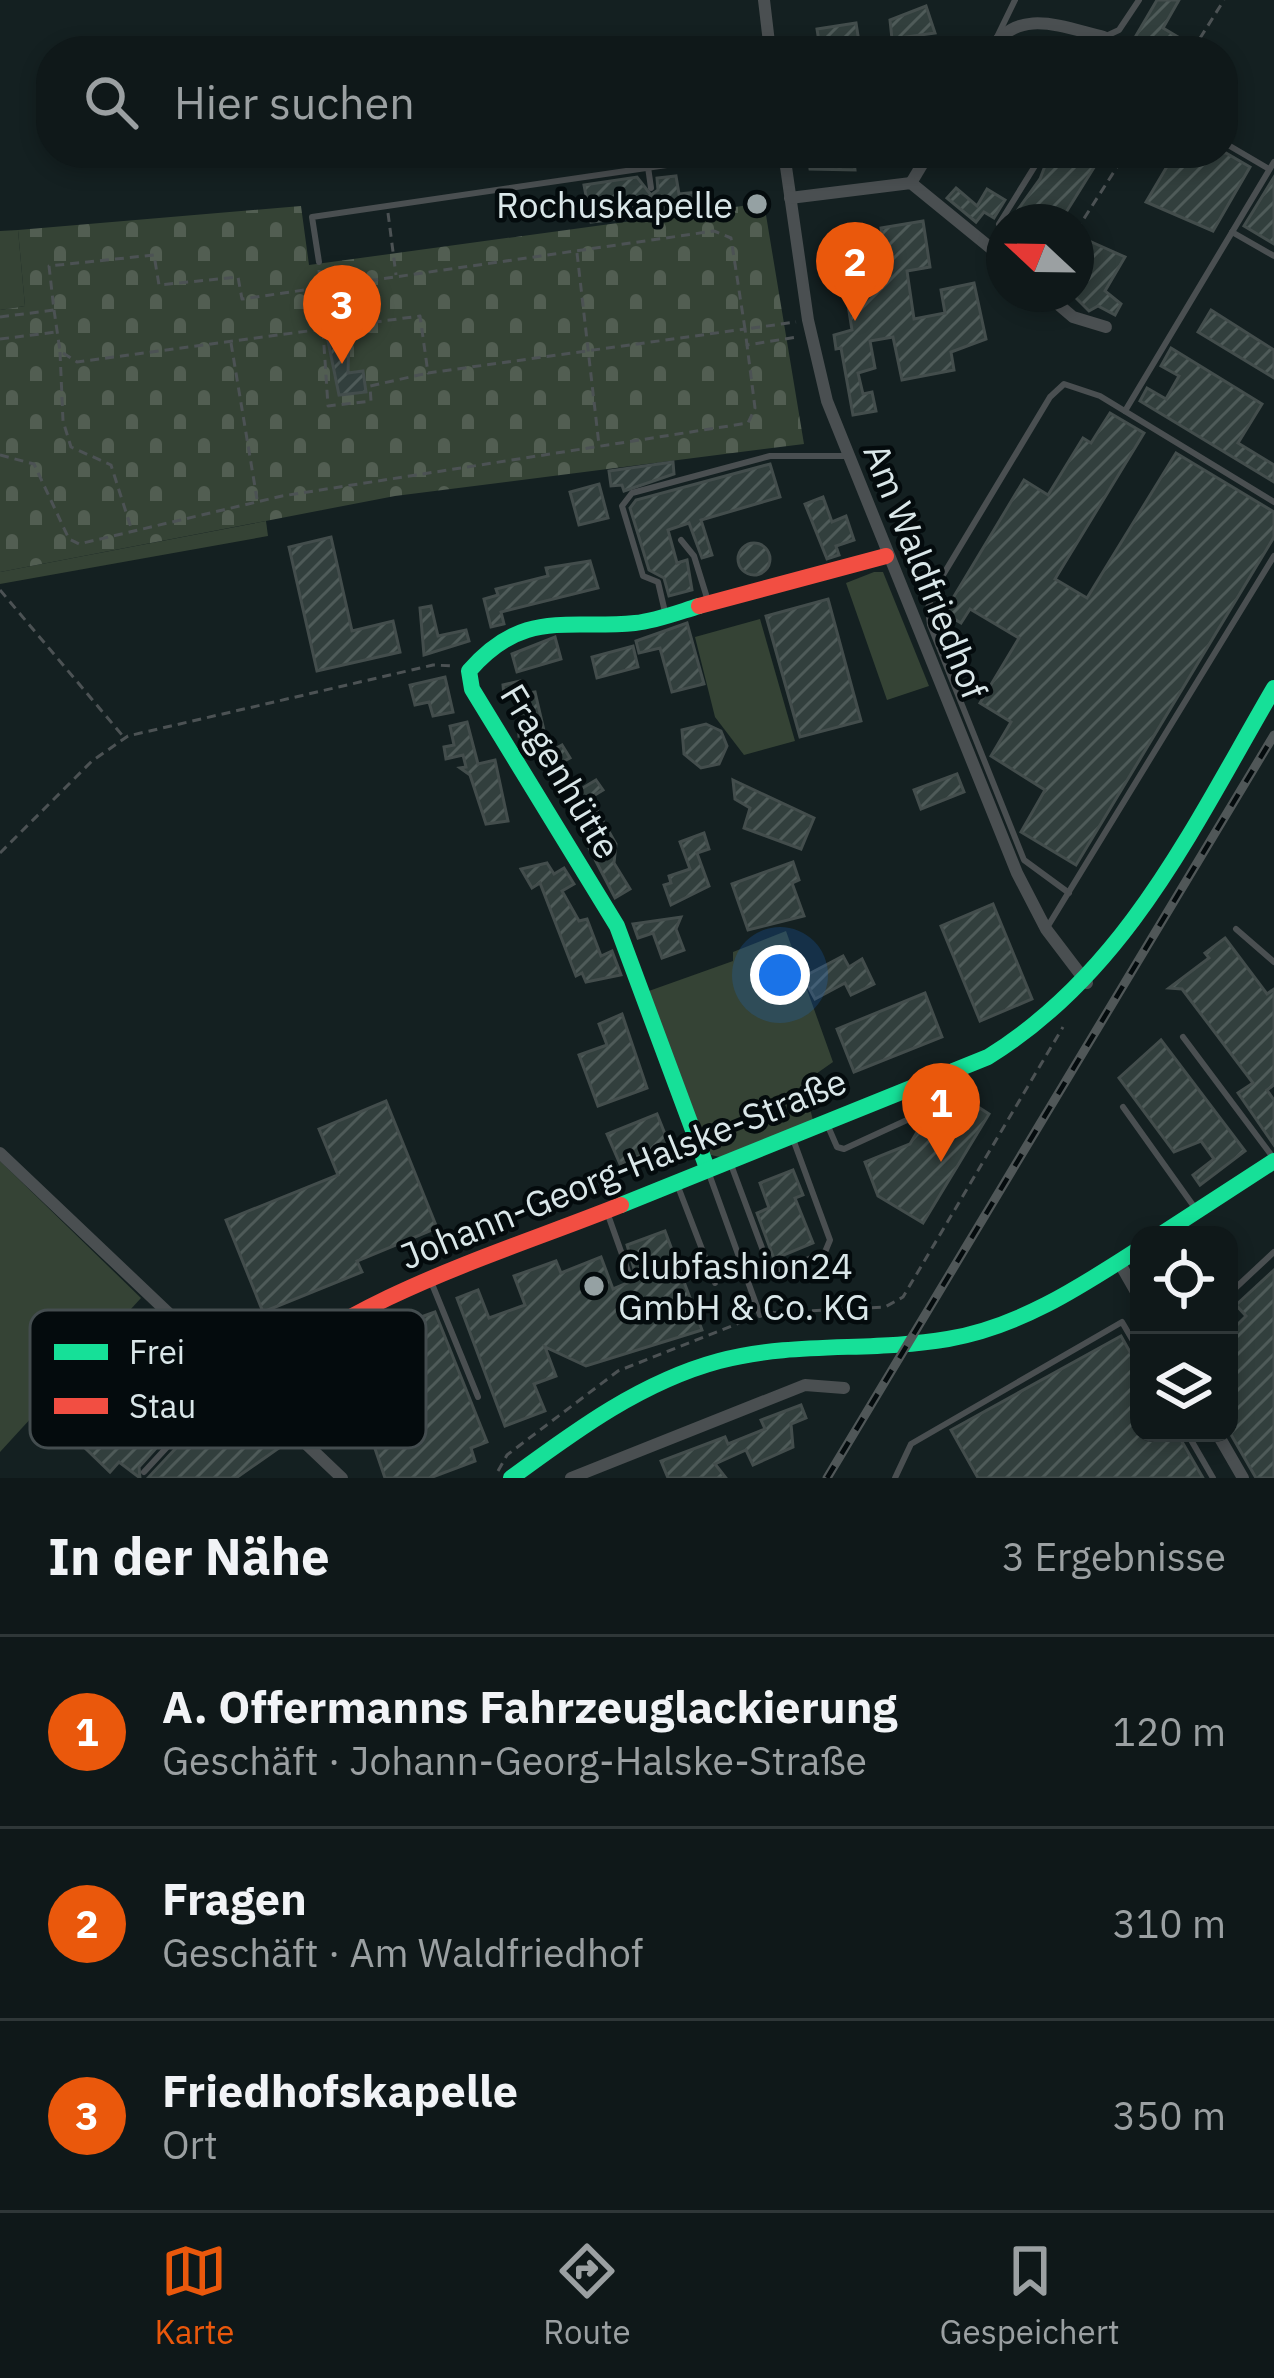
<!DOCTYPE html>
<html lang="de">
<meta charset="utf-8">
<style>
:root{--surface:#0f1819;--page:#182122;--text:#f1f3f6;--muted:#9ba0a2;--line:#2f3738;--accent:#ea580c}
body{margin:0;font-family:"IBM Plex Sans",sans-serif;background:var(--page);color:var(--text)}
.controls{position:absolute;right:36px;bottom:36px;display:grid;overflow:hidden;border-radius:24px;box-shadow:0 6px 18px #0003}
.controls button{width:108px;height:108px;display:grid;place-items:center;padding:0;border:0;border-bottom:3px solid var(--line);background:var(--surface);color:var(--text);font:60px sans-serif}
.compass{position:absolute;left:986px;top:204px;width:108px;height:108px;border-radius:50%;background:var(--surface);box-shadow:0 6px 18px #0003;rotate:292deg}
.you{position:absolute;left:780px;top:975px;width:42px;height:42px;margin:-30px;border:9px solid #fff;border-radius:50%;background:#1a73e8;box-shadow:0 0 0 18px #1a73e833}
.badge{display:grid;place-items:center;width:78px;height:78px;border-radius:50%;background:var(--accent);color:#fff;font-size:39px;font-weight:700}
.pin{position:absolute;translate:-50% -99px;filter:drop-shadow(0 3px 6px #0008)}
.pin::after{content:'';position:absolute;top:63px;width:42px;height:36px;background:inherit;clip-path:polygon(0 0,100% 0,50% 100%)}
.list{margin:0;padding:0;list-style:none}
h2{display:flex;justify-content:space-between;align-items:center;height:156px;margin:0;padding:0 48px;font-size:51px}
h2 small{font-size:39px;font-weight:400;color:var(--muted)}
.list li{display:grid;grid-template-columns:78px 1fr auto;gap:36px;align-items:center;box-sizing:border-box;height:192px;padding:0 48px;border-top:3px solid var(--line)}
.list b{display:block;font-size:45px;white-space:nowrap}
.list p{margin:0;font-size:39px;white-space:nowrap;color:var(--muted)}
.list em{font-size:39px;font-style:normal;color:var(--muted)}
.icon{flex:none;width:66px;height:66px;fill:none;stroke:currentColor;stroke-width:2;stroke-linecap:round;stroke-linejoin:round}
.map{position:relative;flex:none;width:1274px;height:1478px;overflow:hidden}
.search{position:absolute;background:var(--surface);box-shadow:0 6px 18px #0003;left:36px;right:36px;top:36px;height:132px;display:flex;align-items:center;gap:30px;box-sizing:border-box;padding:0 42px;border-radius:48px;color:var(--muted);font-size:45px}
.sheet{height:732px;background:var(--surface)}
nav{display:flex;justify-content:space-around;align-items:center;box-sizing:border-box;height:168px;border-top:3px solid var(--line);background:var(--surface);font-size:33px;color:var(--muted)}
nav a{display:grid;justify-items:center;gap:6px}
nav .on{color:var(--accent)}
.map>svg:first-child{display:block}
.green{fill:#354335}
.cemetery{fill:url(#cemetery-stones)}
.building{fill:url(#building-hatch);stroke:#434d4c;stroke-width:3}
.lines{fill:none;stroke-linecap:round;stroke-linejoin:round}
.path{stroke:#4c5254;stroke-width:3;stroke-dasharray:9 6;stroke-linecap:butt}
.lane{stroke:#4a4f51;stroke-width:6}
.street{stroke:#4a4f51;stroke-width:12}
.fast{stroke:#16e098;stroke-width:16}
.jam{stroke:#f24e42;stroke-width:16}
.rail-casing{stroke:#505758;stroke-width:9}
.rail{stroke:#040b0d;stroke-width:4.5;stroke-dasharray:14;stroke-linecap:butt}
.poi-dot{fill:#95a1a3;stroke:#040b0d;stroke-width:4.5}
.labels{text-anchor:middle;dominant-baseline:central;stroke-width:9;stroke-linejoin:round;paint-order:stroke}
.poi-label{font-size:36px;fill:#dae7e9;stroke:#040b0d;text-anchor:end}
.street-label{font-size:36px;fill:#dae7e9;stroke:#040b0d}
.key{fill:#040b0d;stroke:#444d4f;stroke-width:3}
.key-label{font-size:33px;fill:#dae7e9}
</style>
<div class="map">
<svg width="1274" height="1478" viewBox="0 0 1274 1478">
<defs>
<pattern id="cemetery-stones" width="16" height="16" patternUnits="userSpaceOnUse" patternTransform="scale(3)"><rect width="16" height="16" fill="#354335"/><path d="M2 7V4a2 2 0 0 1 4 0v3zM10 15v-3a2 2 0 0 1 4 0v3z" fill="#525e52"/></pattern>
<pattern id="building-hatch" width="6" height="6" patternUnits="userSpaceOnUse" patternTransform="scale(3)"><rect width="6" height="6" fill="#323f3d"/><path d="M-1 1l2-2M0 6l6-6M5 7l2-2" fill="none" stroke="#4f5b59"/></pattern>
</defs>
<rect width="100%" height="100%" fill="#142021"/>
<g class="green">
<polygon points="18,230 25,306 0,310 0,231"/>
<polygon points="266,521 268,536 0,584 0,572"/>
<polygon points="874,572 883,572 929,686 887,700 846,583"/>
<polygon points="760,619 795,741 744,755 715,717 695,637"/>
<polygon points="786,931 833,1062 803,1083 813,1120 720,1157 706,1154 646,992 733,961 733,952"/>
<polygon points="0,1161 141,1298 0,1452"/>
</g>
<polygon class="cemetery" points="764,203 804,444 395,496 0,572 0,310 25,306 18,230 301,206 309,265"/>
<g class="building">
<polygon points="1157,0 1179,0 1163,28 1183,40 1176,51 1139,51 1130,46"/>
<polygon points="926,6 935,33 892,39 890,20"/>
<polygon points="856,23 859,42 820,48 817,29"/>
<polygon points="814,153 853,153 855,170 810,169 808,154"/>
<polygon points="1050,153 1103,153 1060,222 1009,222 1040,179"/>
<polygon points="1175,153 1226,153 1250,167 1213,231 1146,202"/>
<polygon points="676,176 679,194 699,192 701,209 591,222 584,185 637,177 651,195 658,190 657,178"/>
<polygon points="1274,177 1274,244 1244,226"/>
<polygon points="956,188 977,206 987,189 1005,200 994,218 984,212 976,222 947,198"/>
<polygon points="923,221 930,267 907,271 914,319 945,313 941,290 974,283 986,339 951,352 954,370 902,380 893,337 870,341 875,368 858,373 863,394 872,392 876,411 853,415 841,348 836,349 834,335 852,330 845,286 831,288 827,268 886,258 881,228"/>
<polygon points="1087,240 1125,257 1105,291 1121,304 1115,315 1098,306 1089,311 1076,298 1076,256"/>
<polygon points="1211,310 1274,350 1274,378 1198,332"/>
<polygon points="349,334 348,373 363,371 366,392 339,395 327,336"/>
<polygon points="1171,348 1262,404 1238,443 1274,465 1274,482 1140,401 1147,388 1166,399 1179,376 1161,366"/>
<polygon points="1110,413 1144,433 1055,579 1087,598 1176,453 1274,512 1274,537 1076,865 1021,832 1045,790 991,756 1011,722 980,703 1019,638 970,609 961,623 944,613 1024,480 1048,495 1083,438 1091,443"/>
<polygon points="673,462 674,474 624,491 622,485 611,486 609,471"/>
<polygon points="770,464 780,497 701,520 712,555 702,558 689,523 668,530 677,563 687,560 692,590 669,596 664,578 649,570 630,508 636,500"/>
<polygon points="599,484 608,518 579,525 570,492"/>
<polygon points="823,497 832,522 846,516 854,540 836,546 839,555 827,559 805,504"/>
<polygon points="331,537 352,631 393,621 400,652 317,671 289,547"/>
<circle cx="754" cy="559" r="16"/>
<polygon points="590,561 598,588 501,612 504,624 491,627 484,599 498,595 496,589 548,576 546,568"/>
<polygon points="828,599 861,721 800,737 766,616"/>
<polygon points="431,606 438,636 466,630 469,641 424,655 420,608"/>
<polygon points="687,623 704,684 672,692 660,648 639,653 636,641"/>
<polygon points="555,637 561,659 517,672 512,654"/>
<polygon points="633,646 638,667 597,678 592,657"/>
<polygon points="445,677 453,712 433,716 429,702 415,705 410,685"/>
<polygon points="520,681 522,694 535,692 549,752 562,745 570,758 551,768 550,775 532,734 519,736 515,695 504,696 503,685"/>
<polygon points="467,722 478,764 495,760 508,821 486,824 470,775 460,768 466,767 463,755 446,759 444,747 454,745 450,726"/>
<polygon points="706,724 721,731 727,746 719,764 701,768 684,754 682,730"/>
<polygon points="957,774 964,792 921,809 914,790"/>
<polygon points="596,780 603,790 590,798 616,844 614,863 630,889 615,898 587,844 597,838 571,795"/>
<polygon points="733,780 814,818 801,849 744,828 750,808 735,799"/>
<polygon points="704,833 709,849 697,853 709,886 671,905 664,885 671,883 669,876 690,869 680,842"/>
<polygon points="793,862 799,880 792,883 804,916 748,930 732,884"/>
<polygon points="547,863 554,874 564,868 574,884 562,891 579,921 587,919 601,956 612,951 621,975 586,982 582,973 576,976 540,883 532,888 521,869"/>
<polygon points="993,904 1032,999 980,1021 941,926"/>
<polygon points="681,917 676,929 684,950 662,958 653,933 638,938 633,924"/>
<polygon points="1225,938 1267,994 1274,989 1274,1085 1267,1090 1274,1100 1274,1145 1238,1093 1253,1083 1182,989 1169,988 1209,958 1205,953"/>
<polygon points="843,956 849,967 862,959 874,984 851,995 845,983 815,999 803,977"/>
<polygon points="925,993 942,1037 854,1072 837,1029"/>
<polygon points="622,1014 647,1088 598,1106 579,1055 607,1045 599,1024"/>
<polygon points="1161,1040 1245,1151 1200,1185 1193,1175 1214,1159 1201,1141 1174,1152 1119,1078"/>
<polygon points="386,1101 437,1228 357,1261 362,1272 263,1312 226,1220 338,1175 319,1129"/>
<polygon points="972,1103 989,1114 923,1223 878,1196 865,1162 910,1144 917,1132 934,1141 949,1116 960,1123"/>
<polygon points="657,1114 669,1144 620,1164 607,1134"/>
<polygon points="793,1170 803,1195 795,1198 813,1243 774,1259 757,1213 769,1208 760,1183"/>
<polygon points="665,1231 702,1330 586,1366 545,1347 556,1376 534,1384 545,1411 505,1426 457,1298 478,1290 489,1318 525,1305 514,1276 556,1261 561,1273 601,1257 613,1289 637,1279 627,1245"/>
<polygon points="1274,1270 1274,1478 1256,1478 1229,1431 1229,1396 1236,1390 1229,1382 1229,1333 1246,1316 1236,1305"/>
<polygon points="435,1312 487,1442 471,1448 475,1461 430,1478 385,1478 340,1346"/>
<polygon points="1121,1336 1139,1368 1139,1433 1177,1433 1203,1478 978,1478 951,1430"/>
<polygon points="152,1360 197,1403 139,1467 140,1478 119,1462 110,1472 84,1447 94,1437 86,1429"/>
<polygon points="801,1405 806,1418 791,1424 793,1447 753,1465 746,1450 715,1464 726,1478 668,1478 661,1461 725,1437 728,1444 765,1429 761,1420"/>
<polygon points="208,1414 232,1437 262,1416 286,1443 236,1478 148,1478"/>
</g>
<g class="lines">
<g class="path">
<polyline points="1192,51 1224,0"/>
<polyline points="388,213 396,275"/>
<polyline points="1076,231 1126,153"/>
<polyline points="577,253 599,445"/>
<polyline points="319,270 328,406 371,401 370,386 428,373"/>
<polyline points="54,310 60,351 77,362 420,316 428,373 745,329 747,345 797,337"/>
<polyline points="0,317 54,310 49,266 154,255 159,285 238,277 242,299 714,231 731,238 745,329 796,322"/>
<polyline points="0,339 56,332"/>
<polyline points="231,343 257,499"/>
<polyline points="60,352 63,421 71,447 111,465 132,531"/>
<polyline points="0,455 34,464 69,539 79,544 282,496 748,423 755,408 747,345"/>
<polyline points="0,590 122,735"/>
<polyline points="0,853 92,761 128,736 433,665 454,666"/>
<polyline points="767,1313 885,1307 903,1297 1063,1027"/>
<polyline points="498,1471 507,1455 618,1371 752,1318"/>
</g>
<g class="lane">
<polyline points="996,39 1015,0"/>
<polyline points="1099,51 1104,37 1119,30 1139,0"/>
<polyline points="1223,142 1269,169"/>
<polyline points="648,167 651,188"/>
<polyline points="999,224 1043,153"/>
<polyline points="1232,232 1274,256"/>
<polyline points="319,262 312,217 749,153"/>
<polyline points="1125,411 1274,162"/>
<polyline points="681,540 694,556 708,601"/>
<polyline points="665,612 658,582 643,576 622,506 632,493 770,456 847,456"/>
<polyline points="1069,893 1024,860 930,625 928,608 934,590 1050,397 1064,384 1100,396 1274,502"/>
<polyline points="1048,926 1274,556"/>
<polyline points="1236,929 1274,962"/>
<polyline points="1183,1037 1272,1156"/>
<polyline points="1123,1107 1195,1208"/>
<polyline points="827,1124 837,1147 844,1149 957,1097"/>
<polyline points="730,1162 768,1264 781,1271 825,1252 830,1240 793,1139"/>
<polyline points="708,1171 760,1315"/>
<polyline points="677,1184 715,1283"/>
<polyline points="607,1212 629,1274"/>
<polyline points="432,1284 478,1397"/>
<polyline points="1229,1294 1274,1252"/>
<polyline points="1187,1433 1213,1478"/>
<polyline points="144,1472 233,1376"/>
<polyline points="895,1478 911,1444 1122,1322 1139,1351"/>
</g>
<g class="street">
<polyline points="764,0 770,51"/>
<path d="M 990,51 C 1017,6 1062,27 1104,37"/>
<polyline points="784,153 808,320 827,401 1017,873 1046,929 1087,983"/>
<polyline points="911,183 929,153"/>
<polyline points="790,198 911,183 1004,259"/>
<polyline points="1046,294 1073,317 1106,327"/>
<polyline points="0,1153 342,1478"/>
<polyline points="1119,1262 1139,1297"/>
<polyline points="1217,1433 1243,1478"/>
<polyline points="571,1478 805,1385 844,1388"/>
</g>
<g class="fast">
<path d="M 699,606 C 679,612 656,621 635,623 C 566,630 524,608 469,671 L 472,689 L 617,926 L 707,1168"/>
<path d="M 621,1205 L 988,1057 C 1127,971 1194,825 1274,688"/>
<polyline points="1160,1235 1274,1161"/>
<path d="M 511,1478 C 575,1431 641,1382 719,1361 C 794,1341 872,1352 948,1339 C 1019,1327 1080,1287 1139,1249"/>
</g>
<g class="jam">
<polyline points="699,606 886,556"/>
<path d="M 249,1387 C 353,1295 493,1256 621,1205"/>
</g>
<g class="rail-casing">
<polyline id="rail" points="827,1478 1274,735"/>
</g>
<use href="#rail" class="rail"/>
</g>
<g class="poi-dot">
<circle cx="757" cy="204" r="12"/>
<circle cx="594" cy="1286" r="12"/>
</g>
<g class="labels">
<g class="poi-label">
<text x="733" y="204">Rochuskapelle</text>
<text x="618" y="1265" text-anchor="start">Clubfashion24<tspan x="618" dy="41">GmbH &amp; Co. KG</tspan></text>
</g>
<g class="street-label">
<text transform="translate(926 571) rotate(68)">Am Waldfriedhof</text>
<text transform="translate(561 771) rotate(59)">Fragenhütte</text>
<text transform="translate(623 1168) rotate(-22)">Johann-Georg-Halske-Straße</text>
</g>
</g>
<rect x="30" y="1310" width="396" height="138" rx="18" class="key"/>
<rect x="54" y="1344" width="54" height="16" fill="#16e098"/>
<rect x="54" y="1398" width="54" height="16" fill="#f24e42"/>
<g class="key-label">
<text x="129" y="1364">Frei</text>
<text x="129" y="1418">Stau</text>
</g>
</svg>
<div class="controls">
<button><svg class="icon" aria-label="locate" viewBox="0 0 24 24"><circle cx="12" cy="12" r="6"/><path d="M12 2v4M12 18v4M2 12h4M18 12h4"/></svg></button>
<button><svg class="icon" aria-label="layers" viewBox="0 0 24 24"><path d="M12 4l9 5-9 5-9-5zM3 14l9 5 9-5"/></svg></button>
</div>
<svg class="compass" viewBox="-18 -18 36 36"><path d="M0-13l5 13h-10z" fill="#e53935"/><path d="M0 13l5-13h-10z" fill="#9ba0a2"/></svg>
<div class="you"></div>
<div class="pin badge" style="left:941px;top:1162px">1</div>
<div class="pin badge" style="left:855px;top:321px">2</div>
<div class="pin badge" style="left:342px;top:364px">3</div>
<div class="search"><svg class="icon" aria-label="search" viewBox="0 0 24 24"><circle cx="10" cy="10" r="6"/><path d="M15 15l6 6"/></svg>Hier suchen</div>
</div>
<section class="sheet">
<h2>In der Nähe<small>3 Ergebnisse</small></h2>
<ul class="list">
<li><span class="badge">1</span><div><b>A. Offermanns Fahrzeuglackierung</b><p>Geschäft · Johann-Georg-Halske-Straße</p></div><em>120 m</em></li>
<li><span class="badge">2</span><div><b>Fragen</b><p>Geschäft · Am Waldfriedhof</p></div><em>310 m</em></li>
<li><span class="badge">3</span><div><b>Friedhofskapelle</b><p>Ort</p></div><em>350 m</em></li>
</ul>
</section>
<nav>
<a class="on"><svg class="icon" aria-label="map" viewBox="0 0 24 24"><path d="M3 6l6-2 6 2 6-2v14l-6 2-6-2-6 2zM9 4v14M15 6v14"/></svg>Karte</a>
<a><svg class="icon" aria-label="directions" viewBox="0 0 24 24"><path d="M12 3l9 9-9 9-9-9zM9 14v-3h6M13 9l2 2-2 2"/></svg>Route</a>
<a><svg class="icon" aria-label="saved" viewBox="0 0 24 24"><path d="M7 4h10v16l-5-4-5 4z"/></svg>Gespeichert</a>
</nav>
